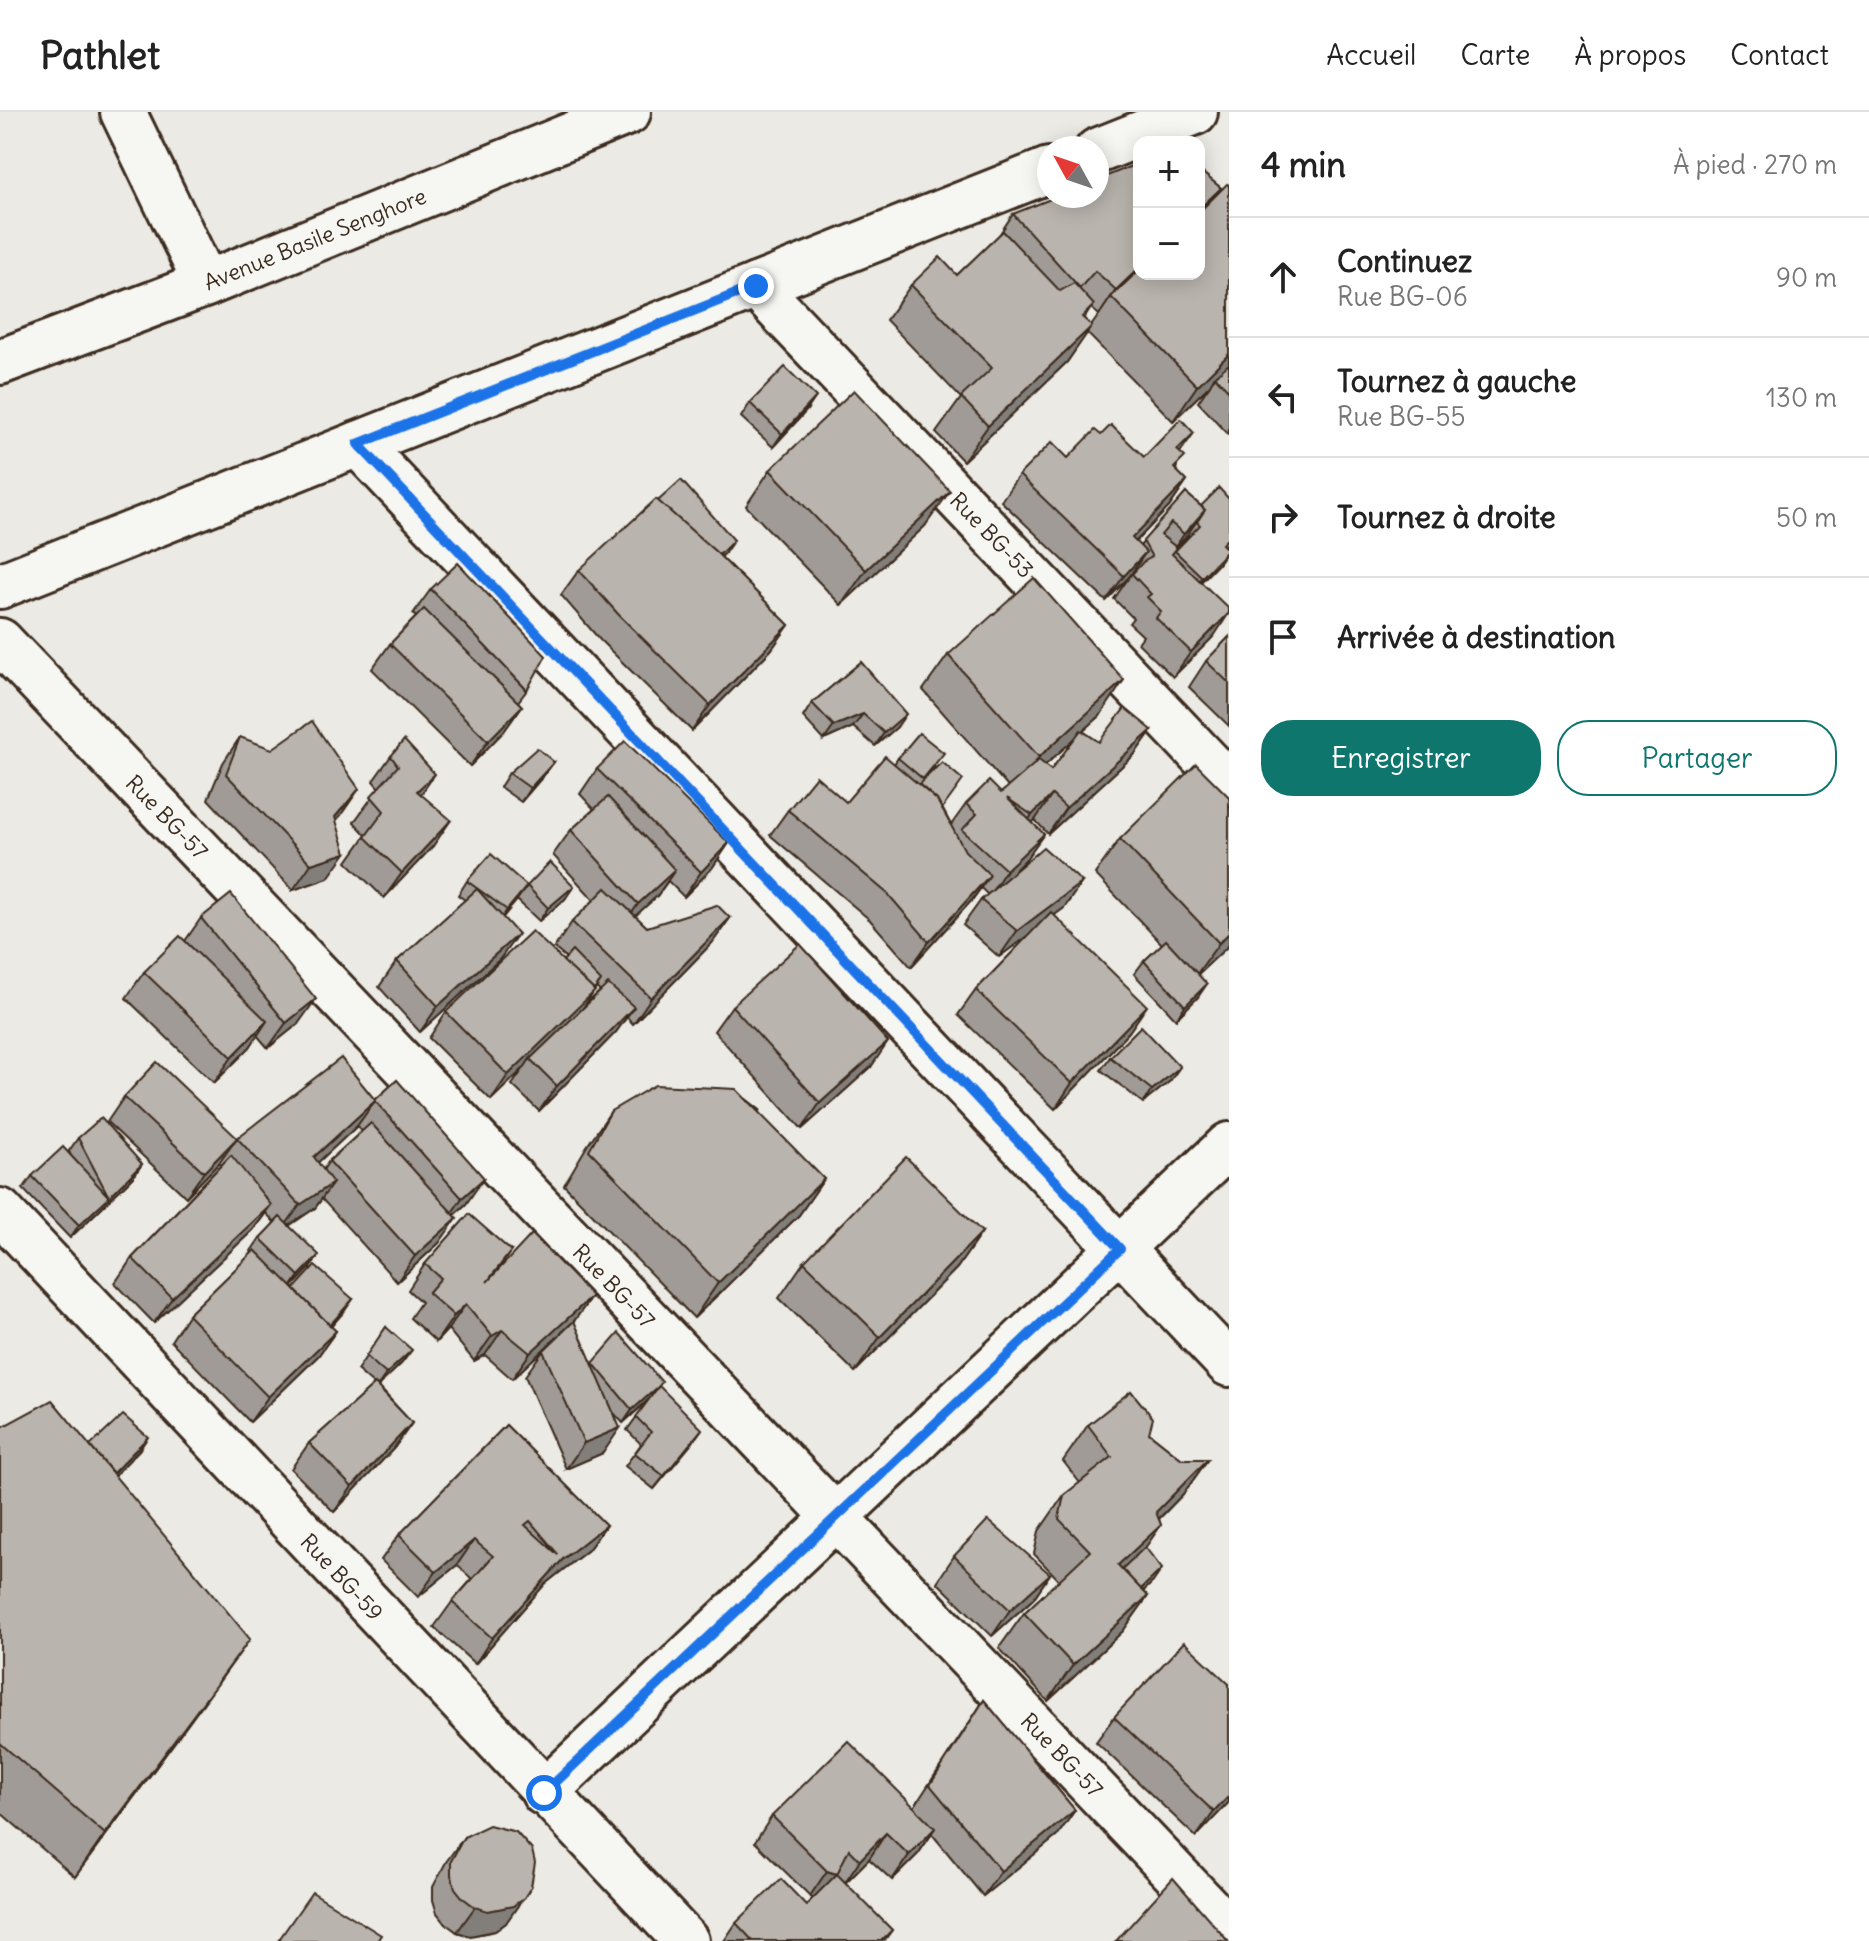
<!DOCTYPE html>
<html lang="fr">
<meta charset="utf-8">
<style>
:root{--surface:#fff;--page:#f2f2f2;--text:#222;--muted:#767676;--line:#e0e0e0;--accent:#0f766e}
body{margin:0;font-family:Delius,sans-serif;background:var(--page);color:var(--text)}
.controls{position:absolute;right:24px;top:24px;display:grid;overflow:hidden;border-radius:16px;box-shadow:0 4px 20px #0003}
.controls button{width:72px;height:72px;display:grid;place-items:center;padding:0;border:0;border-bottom:2px solid var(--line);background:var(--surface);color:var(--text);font:40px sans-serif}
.compass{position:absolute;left:1037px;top:24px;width:72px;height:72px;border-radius:50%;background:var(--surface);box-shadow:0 4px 20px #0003;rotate:310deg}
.stop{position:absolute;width:24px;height:24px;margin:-18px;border:6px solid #1a73e8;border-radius:50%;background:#fff}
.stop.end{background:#1a73e8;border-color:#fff;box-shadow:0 2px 8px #0008}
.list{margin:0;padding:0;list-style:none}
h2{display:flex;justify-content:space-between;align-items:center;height:104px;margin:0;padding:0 32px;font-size:34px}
h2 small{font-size:26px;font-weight:400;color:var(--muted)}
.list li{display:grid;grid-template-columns:52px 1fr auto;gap:24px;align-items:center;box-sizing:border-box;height:120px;padding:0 32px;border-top:2px solid var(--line)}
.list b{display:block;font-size:30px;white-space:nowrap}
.list p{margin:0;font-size:26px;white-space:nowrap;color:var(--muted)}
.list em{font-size:26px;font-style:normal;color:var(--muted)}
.actions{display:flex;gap:16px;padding:24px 32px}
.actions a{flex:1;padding:18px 0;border:2px solid var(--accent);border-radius:32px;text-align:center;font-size:28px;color:var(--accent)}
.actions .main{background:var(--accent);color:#fff}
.icon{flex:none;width:44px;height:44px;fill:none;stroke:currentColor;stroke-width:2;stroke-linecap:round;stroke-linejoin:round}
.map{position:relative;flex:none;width:1229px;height:1829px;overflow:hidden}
header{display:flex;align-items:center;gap:48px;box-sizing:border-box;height:112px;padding:0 40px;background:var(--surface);border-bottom:2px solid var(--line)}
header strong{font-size:38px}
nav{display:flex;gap:44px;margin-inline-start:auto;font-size:28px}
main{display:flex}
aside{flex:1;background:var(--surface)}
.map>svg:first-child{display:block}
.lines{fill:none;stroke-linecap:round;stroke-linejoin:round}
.minor-casing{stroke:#3b2a1e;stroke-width:50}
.trunk-casing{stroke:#3b2a1e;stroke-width:50}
.minor{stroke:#f6f6f2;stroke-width:44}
.trunk{stroke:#f6f6f2;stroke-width:44}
.wall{fill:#a09b96;stroke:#3b2a1e;stroke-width:2;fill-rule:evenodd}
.shaded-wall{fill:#827e7a;stroke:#3b2a1e;stroke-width:2}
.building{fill:#bab4ae;stroke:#3b2a1e;stroke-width:2;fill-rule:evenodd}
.route{stroke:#1a73e8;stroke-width:10}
.labels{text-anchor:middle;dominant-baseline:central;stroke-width:6;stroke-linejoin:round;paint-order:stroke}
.street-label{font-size:22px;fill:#3b2a1e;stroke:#f6f6f2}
</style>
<header>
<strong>Pathlet</strong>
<nav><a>Accueil</a><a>Carte</a><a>À propos</a><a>Contact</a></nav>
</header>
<main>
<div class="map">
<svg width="1229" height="1829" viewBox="0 0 1229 1829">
<rect width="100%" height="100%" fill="#ebeae5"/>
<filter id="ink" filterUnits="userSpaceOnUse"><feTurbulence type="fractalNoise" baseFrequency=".0125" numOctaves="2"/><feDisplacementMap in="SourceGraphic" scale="16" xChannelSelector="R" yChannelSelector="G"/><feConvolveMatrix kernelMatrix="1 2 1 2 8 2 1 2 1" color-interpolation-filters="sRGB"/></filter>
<g filter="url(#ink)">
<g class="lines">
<g class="minor-casing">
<g id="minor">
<polyline points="123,0 206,172"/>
<polyline points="1097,39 1195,0"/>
<polyline points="756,174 1229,672"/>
<polyline points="358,332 1229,1252"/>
<polyline points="0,474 1049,58"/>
<polyline points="0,529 1229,1818"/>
<polyline points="0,1099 686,1829"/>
<polyline points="544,1681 1229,1033"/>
</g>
</g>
<g class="trunk-casing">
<polyline id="trunk" points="0,250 206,172 628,0"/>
</g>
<use href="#minor" class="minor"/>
<use href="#trunk" class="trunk"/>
</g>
<g class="wall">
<path d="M 1199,58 L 1221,76 L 1214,85 L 1229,73 L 1229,323 L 1198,290 L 1210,273 L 1173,309 L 1087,221 L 1067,250 L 963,349 L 936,321 L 961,286 L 886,208 L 911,173 L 957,163 L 999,123 L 1013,102 ZM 1091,196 L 1099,203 L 1091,214 L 1084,207 Z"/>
<polygon points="750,291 807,298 773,335 741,305"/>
<path d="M 1101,323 L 1144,345 L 1180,341 L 1176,358 L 1187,369 L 1169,395 L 1135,430 L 1140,434 L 1186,381 L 1201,394 L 1229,387 L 1229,429 L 1224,434 L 1218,452 L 1201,470 L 1214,524 L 1173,565 L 1138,531 L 1143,524 L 1129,511 L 1133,506 L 1114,487 L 1130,464 L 1106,489 L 1001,389 L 1019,363 L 1068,346 ZM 1188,423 L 1189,424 L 1175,439 L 1176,436 Z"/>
<polygon points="770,358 925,414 841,493 746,394"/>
<polygon points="724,442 721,445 789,513 771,538 692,619 600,528 561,483 579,458"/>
<polygon points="431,477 527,578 518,590 522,594 504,619 470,654 372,557 390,532 416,505 413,502"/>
<polygon points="1229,525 1229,614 1189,575 1206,549"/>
<path d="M 948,543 L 1100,604 L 1083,619 L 1099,630 L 1152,618 L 1134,643 L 1048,722 L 1035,708 L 1032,710 L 1026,747 L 1006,767 L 1082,770 L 1064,796 L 1054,803 L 1129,920 L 1055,997 L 958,903 L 976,878 L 1030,822 L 999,845 L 963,813 L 981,788 L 988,783 L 981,776 L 972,788 L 911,855 L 870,808 L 770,723 L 788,698 L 846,690 L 894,652 L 898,646 L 935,655 L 926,665 L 951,713 L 966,692 L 1001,681 L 1008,675 L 923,578 ZM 1077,624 L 1051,658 L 1045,653 Z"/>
<polygon points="861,550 897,615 875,634 853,615 824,628 803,605 812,591"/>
<polygon points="240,625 341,703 336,708 328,766 293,778 208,687 223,651"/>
<polygon points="391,644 421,682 433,734 384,786 347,750 366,723 354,710 379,676 373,669"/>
<polygon points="554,650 544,663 521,690 500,675 509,661"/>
<path d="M 597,657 L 729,731 L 712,756 L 684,785 L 668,769 L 657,784 L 635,804 L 647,815 L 730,806 L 712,831 L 633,912 L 627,905 L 616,920 L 539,999 L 512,973 L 524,956 L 491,988 L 429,926 L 446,900 L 563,849 L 566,846 L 554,836 L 572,810 L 594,788 L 553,743 L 571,718 L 594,697 L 580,682 ZM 596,876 L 600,879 L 584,894 Z"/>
<polygon points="1120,727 1229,833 1198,862 1198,885 1176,907 1134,862 1144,849 1162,832 1095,762"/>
<polygon points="467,769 527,774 565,787 539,809 517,788 503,805 500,847 420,920 379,875 397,849 465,788 458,783"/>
<polygon points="201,806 298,912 268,936 257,923 250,935 214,971 126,886 144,860 185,829"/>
<polygon points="732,894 871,955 802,1017 714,919"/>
<polygon points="1110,945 1170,969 1143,991 1101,958"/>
<path d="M 397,968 L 466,1092 L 454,1103 L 439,1131 L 397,1170 L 322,1087 L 315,1096 L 289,1114 L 310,1156 L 292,1175 L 294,1177 L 353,1187 L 331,1215 L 336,1219 L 318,1244 L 250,1310 L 171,1229 L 188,1203 L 252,1141 L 251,1139 L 260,1126 L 275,1111 L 266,1101 L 253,1118 L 154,1211 L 115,1171 L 132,1146 L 221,1053 L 219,1051 L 186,1085 L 107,1010 L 124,985 L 237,1026 L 375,988 ZM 357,1014 L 362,1019 L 329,1049 L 323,1058 L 318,1050 Z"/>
<polygon points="746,987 760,998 758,1000 824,1067 799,1103 694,1206 564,1073 587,1034 611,999"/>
<polygon points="78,1026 142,1052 133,1065 70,1126 23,1077 32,1064 71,1044 69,1039"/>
<polygon points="982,1120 957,1156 855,1260 779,1186 804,1150"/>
<polygon points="511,1139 499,1157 592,1184 574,1209 512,1267 485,1243 474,1249 448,1217 436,1230 410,1206 421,1190 408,1178 425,1152"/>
<polygon points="386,1215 402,1251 378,1274 412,1311 394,1336 334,1400 291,1357 309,1331 374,1273 357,1258"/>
<polygon points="543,1239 593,1252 659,1274 693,1330 654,1377 625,1354 641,1332 627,1318 649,1288 623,1311 613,1300 603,1341 566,1357 525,1264"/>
<polygon points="506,1313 606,1413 588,1438 545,1472 475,1552 434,1515 452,1490 472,1467 457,1453 418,1485 381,1448 399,1423"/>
<polygon points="1088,1313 1149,1321 1182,1347 1208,1347 1183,1382 1159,1407 1161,1413 1145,1435 1153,1470 1143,1479 1148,1484 1123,1519 1048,1589 999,1536 1024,1501 1059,1468 1034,1442 1039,1419 1064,1383 1080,1371 1063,1349"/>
<polygon points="0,1316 90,1334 139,1338 114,1363 219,1570 75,1765 0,1700"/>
<polygon points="954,1444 1050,1462 1033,1487 992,1524 937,1470"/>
<polygon points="1229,1572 1229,1690 1196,1725 1096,1630 1114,1605"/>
<polygon points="984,1588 1075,1698 1057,1724 983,1784 932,1722 918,1742 892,1768 869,1747 845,1771 892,1818 884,1829 724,1829 736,1811 806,1793 814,1786 810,1784 755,1730 772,1704 914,1695"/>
<polygon points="464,1725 506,1811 495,1819 470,1824 457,1820 446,1812 437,1801 433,1788 433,1775 446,1750"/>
</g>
<g class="shaded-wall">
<polygon points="1221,76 1203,101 1199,105 1199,97"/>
<polygon points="1139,156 1139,162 1111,185 1099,203 1116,178"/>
<polygon points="1092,214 1067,250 963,349 988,314"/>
<polygon points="1229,242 1229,253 1215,264 1210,273 1173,309 1197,274"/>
<polygon points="816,285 807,298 773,335 782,322"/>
<polygon points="1194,321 1176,346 1177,338"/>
<polygon points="1187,369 1169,395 1114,452 1132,426"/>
<polygon points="950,379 925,414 841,493 866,458"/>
<polygon points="1205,398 1187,423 1166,448 1184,422"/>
<polygon points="734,428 724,442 699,467 709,453"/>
<polygon points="1228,438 1218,452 1192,478 1202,465"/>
<polygon points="1146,440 1129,465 1106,489 1124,464"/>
<polygon points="1229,501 1214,524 1173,565 1191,540"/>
<polygon points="789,513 771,538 692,619 710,593"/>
<polygon points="1124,568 1100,604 1014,681 1039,645"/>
<polygon points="522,594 504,619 470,654 488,629"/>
<polygon points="863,602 853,615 824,628 834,614"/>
<polygon points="906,602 897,615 875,634 884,621"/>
<polygon points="1152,618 1134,643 1048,722 1066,696"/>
<polygon points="554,650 544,663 521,690 530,676"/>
<polygon points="435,662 417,688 417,679"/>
<polygon points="359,677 341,703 318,730 335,705"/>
<polygon points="1052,683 1035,708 1014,728 1032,703"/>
<polygon points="451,708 433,734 384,786 402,761"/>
<polygon points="1044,722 1026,747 989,784 1006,758"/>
<polygon points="729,731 712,756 684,785 701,760"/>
<polygon points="346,741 328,766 293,778 311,752"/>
<polygon points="675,758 657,784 621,817 638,792"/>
<polygon points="990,763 972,788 911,855 929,830"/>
<polygon points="1082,770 1064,796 999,845 1017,819"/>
<polygon points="527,774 517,788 498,811 507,798"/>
<polygon points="574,774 565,787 539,809 548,796"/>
<polygon points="730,806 712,831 633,912 651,886"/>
<polygon points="1229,821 1229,833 1194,866 1219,831"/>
<polygon points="518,822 500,847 420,920 438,894"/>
<polygon points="601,869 577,905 530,947 524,956 491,988 508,963"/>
<polygon points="1207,872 1198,885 1176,907 1185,894"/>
<polygon points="316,887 298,912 268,936 286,911"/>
<polygon points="1147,894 1129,920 1055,997 1072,971"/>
<polygon points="634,895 616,920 539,999 557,974"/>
<polygon points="267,909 250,935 214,971 232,945"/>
<polygon points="888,930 871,955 802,1017 820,991"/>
<polygon points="1180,955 1170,969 1143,991 1152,978"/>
<polygon points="375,989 357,1014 296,1071 314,1045"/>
<polygon points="237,1026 219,1051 186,1085 204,1060"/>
<polygon points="142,1052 133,1065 70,1126 79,1113"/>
<polygon points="484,1066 466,1092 445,1111 462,1086"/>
<polygon points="824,1067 799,1103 694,1206 718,1171"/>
<polygon points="333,1071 315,1096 282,1118 300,1093"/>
<polygon points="271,1093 253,1118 154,1211 172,1186"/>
<polygon points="457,1106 439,1131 397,1170 415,1144"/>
<polygon points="982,1120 957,1156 855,1260 880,1225"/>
<polygon points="319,1143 310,1156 290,1177 299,1164"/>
<polygon points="592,1184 574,1209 512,1267 530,1241"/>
<polygon points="353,1187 344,1200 319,1228 328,1215"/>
<polygon points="466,1192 448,1217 436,1230 454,1204"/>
<polygon points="502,1218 485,1243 474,1249 492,1224"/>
<polygon points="336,1219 318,1244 250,1310 268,1285"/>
<polygon points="412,1238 402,1251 377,1275 386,1262"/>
<polygon points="659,1274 649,1287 623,1311 632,1298"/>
<polygon points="412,1311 394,1336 334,1400 352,1375"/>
<polygon points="620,1316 603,1341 566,1357 584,1331"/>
<polygon points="702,1317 693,1330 654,1377 664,1364"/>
<polygon points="148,1325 139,1338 99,1380 108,1366"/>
<polygon points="1208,1347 1183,1382 1131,1435 1156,1400"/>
<polygon points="606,1413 588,1438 545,1472 475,1552 492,1526 563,1447"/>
<polygon points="1161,1413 1136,1449 1115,1468 1118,1453"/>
<polygon points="474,1428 457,1453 418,1485 436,1460"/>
<polygon points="1162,1457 1153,1470 1123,1498 1133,1484"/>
<polygon points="1050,1462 1033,1487 992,1524 1010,1498"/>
<polygon points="1148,1484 1123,1519 1048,1589 1073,1553"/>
<polygon points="250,1527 219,1570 75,1765 105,1722"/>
<polygon points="1229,1684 1229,1690 1196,1725 1214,1700"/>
<polygon points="1075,1698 1057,1724 983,1784 1001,1759"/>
<polygon points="935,1716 918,1742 892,1768 909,1743"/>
<polygon points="886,1721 869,1747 843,1773 860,1748"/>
<polygon points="827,1759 837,1762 819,1788 810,1784"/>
<polygon points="531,1775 506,1811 495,1819 470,1824 457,1820 475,1795"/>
</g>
<g class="building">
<polygon points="1139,51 1139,156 1116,178 1095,159 1080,176 1013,102 1058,84 1097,84 1097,68"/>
<polygon points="1199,58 1221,76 1199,97"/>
<polygon points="1227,72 1229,73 1229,242 1197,274 1111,185 1139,158 1139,162 1199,162 1199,100"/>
<polygon points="1003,119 1060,179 1074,171 1094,193 1082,205 1092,214 988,314 961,285 992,256 911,173 940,145 957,163"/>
<polygon points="1229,252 1229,279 1215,264"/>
<polygon points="785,255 816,285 782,322 750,291"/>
<polygon points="854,278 950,379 866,458 770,358"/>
<polygon points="1181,307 1194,321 1177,338 1185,345 1174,356 1187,369 1132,426 1146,440 1124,464 1019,363 1052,330 1068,346 1095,318 1101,323 1111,313 1144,345"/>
<polygon points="681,368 734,428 719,443 658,389"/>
<polygon points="1219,376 1229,387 1229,425 1222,432 1228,438 1202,465 1175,439 1200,413 1197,410 1205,398 1201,394"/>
<polygon points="1186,381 1205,398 1184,422 1171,411 1161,423 1177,436 1172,442 1229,497 1229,501 1191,540 1156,506 1161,499 1147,485 1151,482 1132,462 1143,450 1152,445 1143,429"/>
<polygon points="656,387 717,441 789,513 710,593 618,502 579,458"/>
<polygon points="458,451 546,544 527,578 431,477"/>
<polygon points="1034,466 1124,568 1039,645 948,543"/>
<polygon points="424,497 522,594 488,629 390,532"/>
<polygon points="1229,525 1229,571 1206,549"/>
<polygon points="861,550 906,602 884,621 863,602 834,614 812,591"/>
<polygon points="1125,596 1152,618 1066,696 1052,683 1032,703 1007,686 1044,722 1006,758 962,718 977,702 966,692 989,669 1001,681 1039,648 1051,658 1081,618 1099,630"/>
<polygon points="312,609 359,677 335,705 346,741 311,752 226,662 240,625 272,637"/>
<polygon points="919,621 944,641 923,667 898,646"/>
<polygon points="404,628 435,662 417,679 451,708 402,761 365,725 384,699 371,684 398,654 391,644"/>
<polygon points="625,629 729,731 701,760 597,657"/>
<polygon points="537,636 554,650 530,676 509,661"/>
<polygon points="885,644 937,688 965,739 990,763 929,830 888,782 788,698 816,664 846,690"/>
<polygon points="942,650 963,668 942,697 937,688 919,672"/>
<polygon points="1196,652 1229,685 1229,821 1219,831 1120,727"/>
<polygon points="608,685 675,758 638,792 571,718"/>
<polygon points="1043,735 1082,770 1017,819 981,788"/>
<polygon points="491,742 527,774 507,798 467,769"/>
<polygon points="550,750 574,774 548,796 527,774"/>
<polygon points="606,776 647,815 717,793 730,806 651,886 572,810"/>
<polygon points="477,777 518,822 438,894 397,849"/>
<polygon points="231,782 316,887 286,911 201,806"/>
<polygon points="1051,800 1147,894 1072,971 976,878"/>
<polygon points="532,819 595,879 508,963 446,900"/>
<polygon points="180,824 267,909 232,945 144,860"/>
<polygon points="1166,828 1207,872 1185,894 1144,849"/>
<polygon points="800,832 888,930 820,991 732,894"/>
<polygon points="572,839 601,869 594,878 563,849"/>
<polygon points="608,872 634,895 557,974 530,947"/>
<polygon points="1141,914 1180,955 1152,978 1110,945"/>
<polygon points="341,946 375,988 397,968 484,1066 462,1086 375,989 314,1045 333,1071 300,1093 237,1026 204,1060 124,985 157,950 237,1026"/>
<polygon points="655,973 736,977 824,1067 718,1171 589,1038 611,999"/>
<polygon points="746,987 760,998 758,999"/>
<polygon points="101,1006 142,1052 109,1085 79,1113 32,1064 63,1035 109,1085 78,1026"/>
<polygon points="371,1011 457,1106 415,1144 329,1049"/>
<polygon points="231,1043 271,1093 172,1186 132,1146"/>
<polygon points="906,1045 982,1120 880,1225 804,1150"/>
<polygon points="469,1102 511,1139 487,1170 532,1122 592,1184 530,1241 502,1218 492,1224 466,1192 454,1204 428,1181 441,1166 425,1152"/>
<polygon points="280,1105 319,1143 299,1164 260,1126"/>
<polygon points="255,1138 336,1219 268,1285 188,1203"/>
<polygon points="315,1154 353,1187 330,1213 294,1177"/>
<polygon points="574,1209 620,1316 584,1331 543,1239"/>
<polygon points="386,1215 412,1238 386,1262 366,1244"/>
<polygon points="619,1221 662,1270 659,1274 702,1317 664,1364 635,1341 651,1320 636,1305 659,1274 632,1298 593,1251"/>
<polygon points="375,1272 412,1311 352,1375 309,1331"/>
<polygon points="1131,1279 1153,1306 1149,1321 1182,1347 1208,1347 1156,1400 1161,1413 1118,1453 1148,1484 1073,1553 1024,1501 1090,1439 1059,1407 1064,1383 1112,1345 1088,1313"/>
<polygon points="52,1288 250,1527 105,1722 0,1631 0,1316"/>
<polygon points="123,1303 148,1325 113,1361 90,1334"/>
<path d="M 506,1313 L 606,1413 L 563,1447 L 492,1526 L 452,1490 L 493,1444 L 474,1428 L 436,1460 L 399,1423 ZM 530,1409 L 557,1441 L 557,1442 L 525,1413 Z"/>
<polygon points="988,1408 1050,1462 1010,1498 954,1444"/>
<polygon points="1145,1435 1162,1457 1141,1477 1122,1457"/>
<polygon points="1184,1530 1229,1572 1229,1684 1214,1700 1114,1605"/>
<polygon points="984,1588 1075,1698 1001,1759 930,1673"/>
<polygon points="848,1629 935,1716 909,1743 886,1721 860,1748 849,1737 837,1762 827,1759 772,1704"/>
<polygon points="489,1713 516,1720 532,1738 535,1751 531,1775 524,1786 513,1794 488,1799 475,1795 463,1786 455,1776 451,1763 451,1749 464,1725"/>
<polygon points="837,1762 892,1818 881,1829 753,1829 736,1811 781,1767 806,1793"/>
<polygon points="1173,1766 1228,1829 1116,1829"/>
<polygon points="312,1780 381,1823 377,1829 278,1829"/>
</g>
</g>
<g class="lines" filter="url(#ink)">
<polyline class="route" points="544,1681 1120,1137 358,332 756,174"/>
</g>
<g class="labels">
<g class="street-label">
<text transform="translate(315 127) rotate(-22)">Avenue Basile Senghore</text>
<text transform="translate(992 423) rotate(46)">Rue BG-53</text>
<text transform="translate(167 705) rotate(46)">Rue BG-57</text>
<text transform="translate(614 1174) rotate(46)">Rue BG-57</text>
<text transform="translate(342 1465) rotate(47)">Rue BG-59</text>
<text transform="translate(1062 1643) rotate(46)">Rue BG-57</text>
</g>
</g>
</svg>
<div class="controls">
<button>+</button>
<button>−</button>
</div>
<svg class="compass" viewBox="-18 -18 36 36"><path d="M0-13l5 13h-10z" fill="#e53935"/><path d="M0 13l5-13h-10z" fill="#767676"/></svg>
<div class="stop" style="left:544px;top:1681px"></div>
<div class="stop end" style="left:756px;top:174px"></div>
</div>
<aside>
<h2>4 min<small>À pied · 270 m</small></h2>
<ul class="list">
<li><svg class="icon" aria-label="ahead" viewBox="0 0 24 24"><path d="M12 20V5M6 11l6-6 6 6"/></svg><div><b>Continuez</b><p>Rue BG-06</p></div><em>90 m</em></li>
<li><svg class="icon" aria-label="left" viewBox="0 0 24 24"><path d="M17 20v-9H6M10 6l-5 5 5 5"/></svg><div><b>Tournez à gauche</b><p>Rue BG-55</p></div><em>130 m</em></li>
<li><svg class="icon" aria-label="right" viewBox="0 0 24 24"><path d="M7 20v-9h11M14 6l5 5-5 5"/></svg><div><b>Tournez à droite</b></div><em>50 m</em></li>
<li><svg class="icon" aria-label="arrive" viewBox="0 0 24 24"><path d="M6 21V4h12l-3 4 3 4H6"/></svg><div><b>Arrivée à destination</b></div></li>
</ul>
<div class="actions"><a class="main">Enregistrer</a><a>Partager</a></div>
</aside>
</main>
